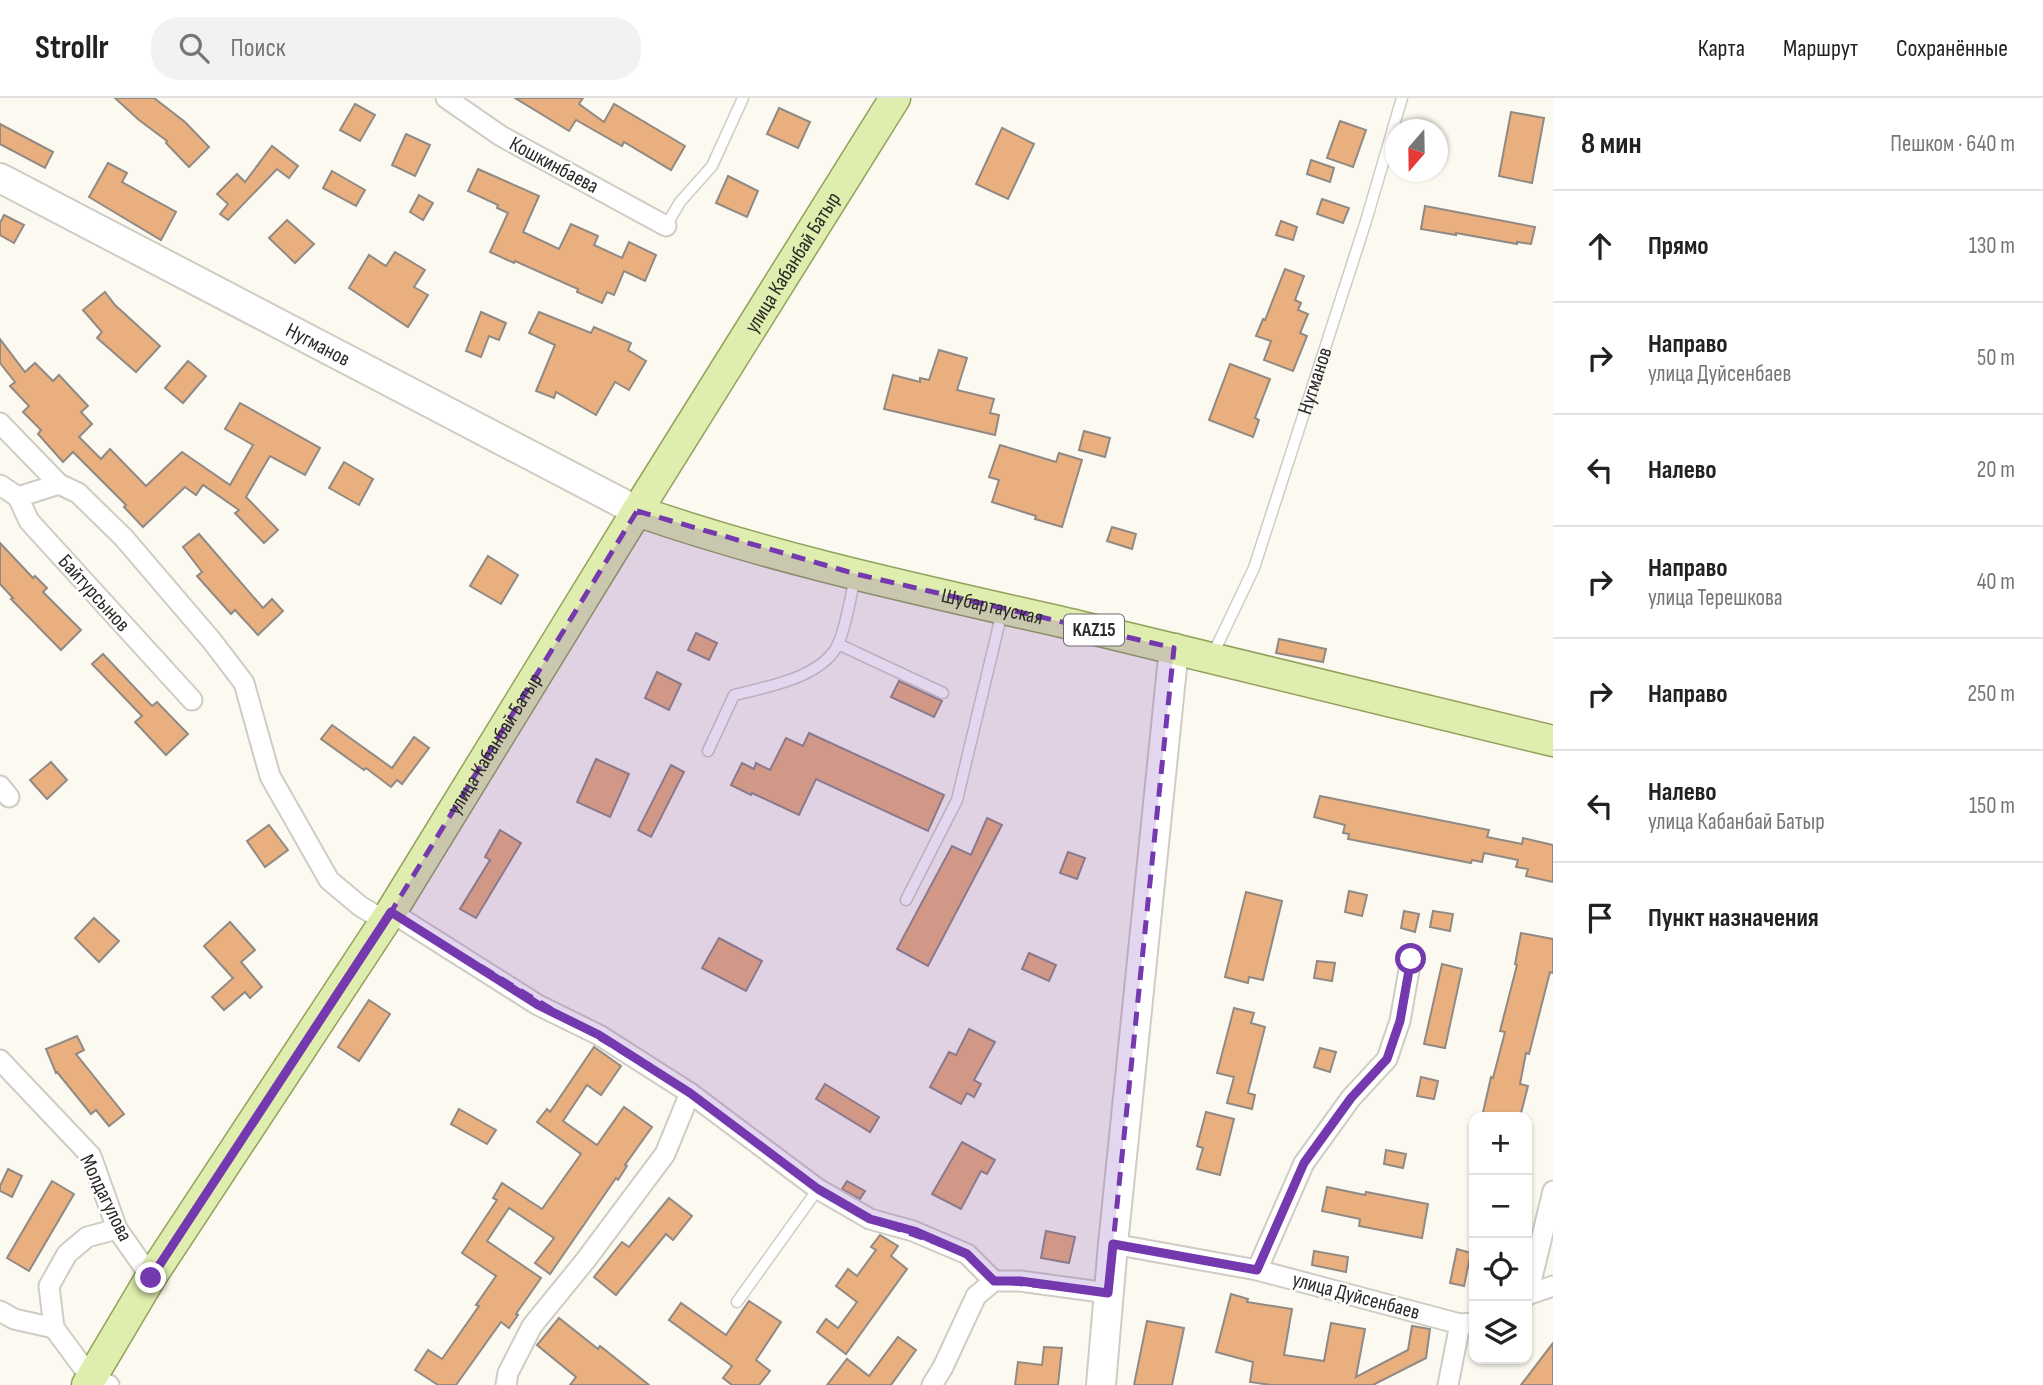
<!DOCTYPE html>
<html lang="ru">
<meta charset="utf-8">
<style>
:root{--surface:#fff;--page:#f2f2f2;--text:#222;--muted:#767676;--line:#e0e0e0}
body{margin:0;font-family:"Sofia Sans Condensed",sans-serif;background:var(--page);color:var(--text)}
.controls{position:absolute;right:21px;bottom:21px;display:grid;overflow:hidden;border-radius:14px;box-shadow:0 2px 5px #0004}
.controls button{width:63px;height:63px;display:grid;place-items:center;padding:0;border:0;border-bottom:2px solid var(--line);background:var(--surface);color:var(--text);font:35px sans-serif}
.compass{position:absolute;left:1385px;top:21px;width:63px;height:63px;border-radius:50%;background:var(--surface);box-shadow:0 2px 5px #0004;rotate:200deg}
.stop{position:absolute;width:21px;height:21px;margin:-16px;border:5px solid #7539af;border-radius:50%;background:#fff}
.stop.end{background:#7539af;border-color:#fff;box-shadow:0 2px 7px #0008}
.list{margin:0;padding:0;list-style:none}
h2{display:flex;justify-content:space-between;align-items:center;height:91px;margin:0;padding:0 28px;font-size:30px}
h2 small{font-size:23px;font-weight:400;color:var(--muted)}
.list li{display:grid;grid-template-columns:46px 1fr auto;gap:21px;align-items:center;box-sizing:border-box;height:112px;padding:0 28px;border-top:2px solid var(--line)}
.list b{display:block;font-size:26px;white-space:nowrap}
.list p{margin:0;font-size:23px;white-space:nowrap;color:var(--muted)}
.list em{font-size:23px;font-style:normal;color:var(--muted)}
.icon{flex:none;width:38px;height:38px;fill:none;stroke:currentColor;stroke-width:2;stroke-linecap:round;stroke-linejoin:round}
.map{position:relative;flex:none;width:1553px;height:1287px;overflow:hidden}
header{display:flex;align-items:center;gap:42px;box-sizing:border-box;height:98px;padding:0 35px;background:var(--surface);border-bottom:2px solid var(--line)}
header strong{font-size:33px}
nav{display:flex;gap:38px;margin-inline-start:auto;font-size:24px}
.search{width:490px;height:63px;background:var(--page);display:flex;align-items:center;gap:18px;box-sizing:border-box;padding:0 24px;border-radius:28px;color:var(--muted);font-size:26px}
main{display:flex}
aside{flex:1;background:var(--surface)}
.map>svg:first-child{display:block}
.building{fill:#e9af7e;stroke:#918a84;stroke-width:2}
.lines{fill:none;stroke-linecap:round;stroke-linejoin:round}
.lane-casing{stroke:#cfccc4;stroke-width:13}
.street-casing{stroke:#cfccc4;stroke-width:23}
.secondary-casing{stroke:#cfccc4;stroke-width:32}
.primary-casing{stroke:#93a15c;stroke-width:33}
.lane{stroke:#fff;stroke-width:10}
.street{stroke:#fff;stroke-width:19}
.secondary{stroke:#fff;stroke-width:28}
.primary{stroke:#dfedae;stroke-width:30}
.route{stroke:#7539af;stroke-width:9}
.marked{fill:#7539af;fill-opacity:0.2;stroke:#7539af;stroke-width:5;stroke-dasharray:14 9;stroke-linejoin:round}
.labels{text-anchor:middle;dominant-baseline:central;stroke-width:5;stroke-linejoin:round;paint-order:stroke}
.shield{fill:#fff;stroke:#6b6b68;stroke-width:2}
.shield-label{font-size:19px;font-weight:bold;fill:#2c2b28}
.street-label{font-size:21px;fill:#2c2b28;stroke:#fff}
</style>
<header>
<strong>Strollr</strong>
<div class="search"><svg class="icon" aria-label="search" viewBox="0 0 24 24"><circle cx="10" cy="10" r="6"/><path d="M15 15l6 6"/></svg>Поиск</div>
<nav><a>Карта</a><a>Маршрут</a><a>Сохранённые</a></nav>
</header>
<main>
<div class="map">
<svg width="1553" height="1287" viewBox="0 0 1553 1287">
<rect width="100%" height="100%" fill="#fcf9f0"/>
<g class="building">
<polygon points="115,0 154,0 185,24 209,49 189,69 166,45 167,43 139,22"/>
<polygon points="515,0 583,0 579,6 604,24 614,6 685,48 671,72 624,44 622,48 576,22 569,33"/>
<polygon points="355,6 375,17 360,43 340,32"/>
<polygon points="779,10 810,24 798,50 767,36"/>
<polygon points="1511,14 1544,20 1532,85 1499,78"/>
<polygon points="1340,23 1366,32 1353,69 1327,60"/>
<polygon points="0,26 53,54 45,70 0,46"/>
<polygon points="1002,30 1034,46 1008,101 976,86"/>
<polygon points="406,36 430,47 415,78 392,67"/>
<polygon points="272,48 298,68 289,80 277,71 228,122 220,116 228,106 217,96 237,76 245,84"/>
<polygon points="1311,62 1334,70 1330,84 1307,76"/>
<polygon points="108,65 127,75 122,84 176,114 161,142 89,99"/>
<polygon points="478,71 539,98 523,134 559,151 571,126 598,138 594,147 622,160 629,144 656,157 645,183 624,173 614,197 607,194 602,205 577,194 578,191 515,163 514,165 490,154 508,115 497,110 498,107 468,93"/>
<polygon points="332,73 365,92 356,108 323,90"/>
<polygon points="728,78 758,93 747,119 716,105"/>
<polygon points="419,97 433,105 423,122 410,114"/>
<polygon points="1322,101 1349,110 1343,125 1317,116"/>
<polygon points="1425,108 1535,129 1531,146 1517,144 1517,146 1456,135 1456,137 1421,131"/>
<polygon points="4,117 24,127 14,145 0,137 0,125"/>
<polygon points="287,122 314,146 295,165 269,140"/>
<polygon points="1281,123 1297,129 1293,142 1276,137"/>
<polygon points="395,154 425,172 414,189 428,197 408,229 349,190 369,157 386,168"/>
<polygon points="1285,171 1304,178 1295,202 1301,205 1298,212 1308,216 1300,235 1307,238 1293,273 1264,262 1271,243 1256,238 1263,221 1265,222"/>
<polygon points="105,194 115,207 160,248 136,274 97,240 102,234 83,212"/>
<polygon points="481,214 506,225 499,242 489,238 481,259 466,253"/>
<polygon points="539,214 591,235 594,229 631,245 628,252 646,263 629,292 615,284 596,317 556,294 554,300 536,293 555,247 529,235"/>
<polygon points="0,241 25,274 35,265 53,283 59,277 88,308 81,314 92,326 79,339 101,361 110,351 146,388 182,354 230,387 253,347 225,331 240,305 320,350 305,377 270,358 246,399 278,432 264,445 235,415 239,412 203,387 196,397 185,389 143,429 124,409 126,407 73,354 63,364 38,336 41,332 23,314 29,308 10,288 15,284 0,265"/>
<polygon points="939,252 967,260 957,292 994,301 990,315 999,317 995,337 884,311 893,277 920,284 920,280 929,282"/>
<polygon points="188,263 206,278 183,305 165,290"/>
<polygon points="1230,266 1270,281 1255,320 1259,322 1253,339 1209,322"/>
<polygon points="1084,333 1110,340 1105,359 1079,352"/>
<polygon points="1000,347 1056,364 1059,355 1082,362 1062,429 1035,421 1036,418 992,404 999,382 989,379"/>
<polygon points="344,364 373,381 359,407 329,390"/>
<polygon points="1112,429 1136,436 1132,451 1107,443"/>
<polygon points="199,436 263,510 272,501 283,513 258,537 235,512 231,516 197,478 202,474 183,449"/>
<polygon points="0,445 33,480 35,478 47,490 43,494 81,532 61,552 11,501 13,500 0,486"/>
<polygon points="488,458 518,477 501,506 470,488"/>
<polygon points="696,535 717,545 709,562 688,552"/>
<polygon points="1279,541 1326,551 1323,564 1276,555"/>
<polygon points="103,556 152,608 157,604 188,636 166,657 135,624 142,618 92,566"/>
<polygon points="657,574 681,586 669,612 645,600"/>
<polygon points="899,583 942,603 934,619 891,599"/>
<polygon points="332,627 392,670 414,639 429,650 402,686 397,682 391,689 366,670 364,672 321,641"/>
<polygon points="809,635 944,697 928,733 816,681 799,717 752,695 751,697 731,687 742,665 754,671 756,665 770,672 786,640 803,648"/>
<polygon points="596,661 629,676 610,719 577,704"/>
<polygon points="51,664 67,682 47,701 30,682"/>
<polygon points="671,667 684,674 651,739 638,732"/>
<polygon points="1320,698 1489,732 1487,739 1522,746 1523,740 1553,747 1553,784 1526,778 1528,771 1516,769 1518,762 1484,755 1482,764 1472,762 1471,765 1348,741 1349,736 1343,735 1345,727 1314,719"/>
<polygon points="987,720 1002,727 928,868 897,851 952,748 971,757"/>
<polygon points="269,727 288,752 265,769 247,743"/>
<polygon points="500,732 521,745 476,820 460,811 490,762 485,759"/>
<polygon points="1068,754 1085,760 1077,781 1060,775"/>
<polygon points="1349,793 1367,797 1362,818 1345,814"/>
<polygon points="1246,794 1282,803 1263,882 1249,879 1248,885 1225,879"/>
<polygon points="1404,813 1419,816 1415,834 1401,830"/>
<polygon points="1433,813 1453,816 1450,833 1430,829"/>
<polygon points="94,820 119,843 99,864 75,840"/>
<polygon points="230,824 255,852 241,864 262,889 250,900 245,894 224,912 212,899 233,880 204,848"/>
<polygon points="1521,835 1553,841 1553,875 1550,874 1529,956 1526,955 1520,986 1528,988 1520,1019 1482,1019 1491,979 1493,980 1505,934 1500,933 1517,867 1515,866"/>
<polygon points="719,840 762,863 746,893 702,870"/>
<polygon points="1029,855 1056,867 1049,883 1022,871"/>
<polygon points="1317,863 1335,865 1332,883 1314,880"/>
<polygon points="1442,866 1462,871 1445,950 1424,946"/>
<polygon points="369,902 390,916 359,963 338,949"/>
<polygon points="1234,910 1254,915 1251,925 1265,929 1248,995 1255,997 1252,1011 1227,1005 1234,979 1217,975"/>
<polygon points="969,931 995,944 974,982 981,986 974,999 967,995 961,1006 930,989 949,954 956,957"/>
<polygon points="77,938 84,952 76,956 124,1016 109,1028 96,1012 91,1016 57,974 56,975 46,951"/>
<polygon points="594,949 621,968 601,997 587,987 563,1023 597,1047 624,1009 652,1029 625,1067 627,1068 618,1082 616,1080 550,1176 535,1165 554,1140 509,1110 487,1143 541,1180 516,1216 518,1217 509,1230 501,1224 456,1287 438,1287 415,1272 428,1252 442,1261 479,1208 476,1207 496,1178 462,1155 497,1102 493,1100 502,1085 542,1111 581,1056 537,1024 547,1011 550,1014"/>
<polygon points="1320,950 1336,954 1330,974 1314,969"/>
<polygon points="1421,979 1438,983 1434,1001 1417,998"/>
<polygon points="825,986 879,1019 870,1034 816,1001"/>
<polygon points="459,1011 496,1032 487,1046 451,1026"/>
<polygon points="1206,1014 1234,1021 1220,1077 1197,1071 1203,1050 1197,1048"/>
<polygon points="962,1044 995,1062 987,1076 981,1073 961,1111 932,1096"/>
<polygon points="1386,1052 1406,1056 1403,1070 1384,1066"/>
<polygon points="8,1071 22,1078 12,1099 0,1093 0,1088"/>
<polygon points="52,1083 74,1096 29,1173 7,1160"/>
<polygon points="847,1083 865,1093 860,1101 842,1091"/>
<polygon points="1327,1089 1365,1097 1366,1094 1428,1106 1422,1140 1359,1128 1360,1121 1322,1113"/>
<polygon points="669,1100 692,1118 673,1142 666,1136 616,1197 594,1179 622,1144 629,1149"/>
<polygon points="1046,1133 1075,1139 1069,1165 1041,1160"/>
<polygon points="880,1137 898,1148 891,1158 907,1171 846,1256 817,1234 826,1221 838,1230 857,1204 836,1188 848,1171 857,1178 876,1152 871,1149"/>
<polygon points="1457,1151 1471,1155 1464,1188 1450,1185"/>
<polygon points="1314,1153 1348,1159 1346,1174 1312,1167"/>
<polygon points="1231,1196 1248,1201 1247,1204 1292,1211 1284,1257 1324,1263 1331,1225 1365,1231 1356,1279 1408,1252 1412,1228 1430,1231 1426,1260 1373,1287 1271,1287 1250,1284 1253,1264 1216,1254"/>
<polygon points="749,1203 781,1224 756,1262 770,1273 759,1287 732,1287 723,1280 732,1268 669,1222 681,1205 726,1237"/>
<polygon points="559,1220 598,1251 600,1248 649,1287 570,1287 576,1279 537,1247"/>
<polygon points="1147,1223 1184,1230 1172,1287 1134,1287"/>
<polygon points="898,1239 916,1252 891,1287 827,1287 847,1261 869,1278"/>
<polygon points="1553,1245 1553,1287 1521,1287"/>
<polygon points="1044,1249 1062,1250 1058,1287 1015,1287 1018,1264 1042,1267"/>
</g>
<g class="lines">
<g class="lane-casing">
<g id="lane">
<polyline points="666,128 680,104 712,68 743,0"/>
<polyline points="838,546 943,595"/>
<path id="s1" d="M 1213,556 L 1254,470 L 1366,123 L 1402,0"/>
<path d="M 708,653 L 734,597 C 767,589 825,579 839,544 C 847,524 850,501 855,480"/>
<polyline points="906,802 957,702 1002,514"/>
<polyline points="737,1204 818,1091"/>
</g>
</g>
<g class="street-casing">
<g id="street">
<polyline points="446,0 501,38 666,128"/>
<polyline points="0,325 59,386"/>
<polyline points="0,387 18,399 29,423 192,602"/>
<polyline points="18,399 59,386 78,395 124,440 212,543 244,585 270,678 329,782 360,808 385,823"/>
<polyline points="0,688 9,699"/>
<polyline points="391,814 538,907 599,937 690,995 818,1091 870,1121 913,1133 967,1156 994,1183"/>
<polyline points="0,962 91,1058 117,1131 151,1179"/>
<polyline points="1113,1146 1257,1172 1460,1226 1474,1225"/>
<polyline points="1257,1172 1304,1065 1351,1000 1387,961 1400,923 1411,861"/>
<polyline points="1528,1196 1553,1093"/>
<polyline points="1527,1197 1553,1188"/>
<polyline points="0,1213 14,1221 54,1230"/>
<polyline points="109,1287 91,1280 54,1230 49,1188 67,1156 87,1139 117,1131"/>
<polyline points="506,1287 508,1275 532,1228 585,1163 665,1056 690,995"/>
<polyline points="932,1287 943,1269 976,1198 994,1183 1020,1183 1108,1195"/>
<polyline points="1448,1287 1460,1226"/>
</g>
</g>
<g class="secondary-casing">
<g id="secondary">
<path id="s2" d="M 0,80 L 637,413"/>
<polyline points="1101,1287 1113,1146 1174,550"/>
</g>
</g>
<g class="primary-casing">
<g id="primary">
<path id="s3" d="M 637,413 C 781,463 931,494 1079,528 C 1237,565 1395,604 1553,643"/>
<path id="s4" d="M 87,1287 L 151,1179 L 391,814 L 637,413 L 895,0"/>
</g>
</g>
<use href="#lane" class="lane"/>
<use href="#street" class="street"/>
<use href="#secondary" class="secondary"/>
<use href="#primary" class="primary"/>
</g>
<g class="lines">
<polyline class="route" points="151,1180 391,814 538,907 599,937 690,995 818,1091 870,1121 914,1133 967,1156 994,1183 1020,1183 1108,1195 1113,1146 1257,1172 1304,1065 1351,1000 1387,961 1400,923 1411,861"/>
</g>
<path class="marked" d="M 637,413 L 856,476 L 1174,550 L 1108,1195 L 994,1183 L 967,1156 L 870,1121 L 818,1091 L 690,995 L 391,814 Z"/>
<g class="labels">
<rect class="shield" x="1064" y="516.5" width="60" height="31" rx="5"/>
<g class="shield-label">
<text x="1094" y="532">KAZ15</text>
</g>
<g class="street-label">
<text transform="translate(554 67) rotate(28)">Кошкинбаева</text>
<text stroke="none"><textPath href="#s4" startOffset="1326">улица Кабанбай Батыр</textPath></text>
<text stroke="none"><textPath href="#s2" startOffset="359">Нугманов</textPath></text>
<text stroke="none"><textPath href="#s1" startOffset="292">Нугманов</textPath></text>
<text transform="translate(94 495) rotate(48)">Байтурсынов</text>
<text stroke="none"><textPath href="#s3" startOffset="368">Шубартауская</textPath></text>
<text stroke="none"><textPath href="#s4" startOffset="760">улица Кабанбай Батыр</textPath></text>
<text transform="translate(106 1100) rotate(64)">Молдагулова</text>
<text transform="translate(1356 1198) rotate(15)">улица Дуйсенбаев</text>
</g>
</g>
</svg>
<div class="controls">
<button>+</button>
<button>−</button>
<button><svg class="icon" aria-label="locate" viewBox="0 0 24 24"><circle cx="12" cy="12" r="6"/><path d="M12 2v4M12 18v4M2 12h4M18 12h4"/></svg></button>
<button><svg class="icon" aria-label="layers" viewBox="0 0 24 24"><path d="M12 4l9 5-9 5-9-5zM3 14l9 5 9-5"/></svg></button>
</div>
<svg class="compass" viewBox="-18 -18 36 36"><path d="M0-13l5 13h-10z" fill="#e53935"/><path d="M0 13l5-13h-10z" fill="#767676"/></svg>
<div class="stop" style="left:1411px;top:861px"></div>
<div class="stop end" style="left:151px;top:1180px"></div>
</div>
<aside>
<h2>8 мин<small>Пешком · 640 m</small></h2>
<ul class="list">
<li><svg class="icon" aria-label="ahead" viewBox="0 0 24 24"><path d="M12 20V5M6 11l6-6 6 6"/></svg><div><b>Прямо</b></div><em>130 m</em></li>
<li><svg class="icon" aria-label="right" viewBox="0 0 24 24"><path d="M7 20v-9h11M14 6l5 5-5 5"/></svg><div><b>Направо</b><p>улица Дуйсенбаев</p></div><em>50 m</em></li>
<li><svg class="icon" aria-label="left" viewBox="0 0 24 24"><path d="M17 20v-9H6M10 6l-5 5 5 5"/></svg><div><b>Налево</b></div><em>20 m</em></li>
<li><svg class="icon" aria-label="right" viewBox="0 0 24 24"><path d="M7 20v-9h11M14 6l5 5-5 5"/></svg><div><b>Направо</b><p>улица Терешкова</p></div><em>40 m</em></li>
<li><svg class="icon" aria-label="right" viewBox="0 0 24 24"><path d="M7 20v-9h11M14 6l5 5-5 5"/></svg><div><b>Направо</b></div><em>250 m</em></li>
<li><svg class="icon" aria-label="left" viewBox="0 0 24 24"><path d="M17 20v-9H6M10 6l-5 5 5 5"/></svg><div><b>Налево</b><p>улица Кабанбай Батыр</p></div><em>150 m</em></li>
<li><svg class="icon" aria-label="arrive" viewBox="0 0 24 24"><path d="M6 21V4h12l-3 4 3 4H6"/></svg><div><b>Пункт назначения</b></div></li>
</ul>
</aside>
</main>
